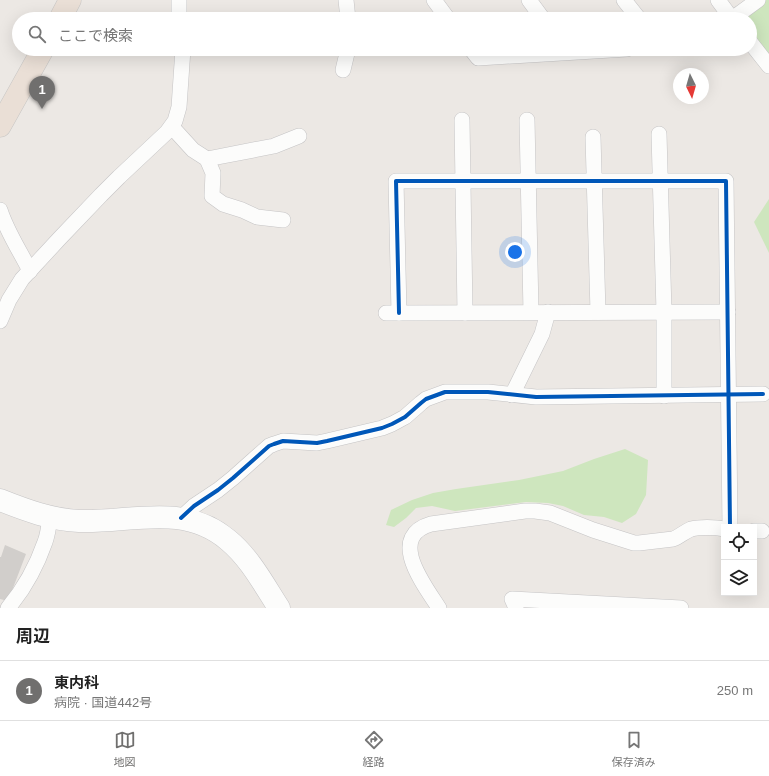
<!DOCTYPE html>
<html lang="ja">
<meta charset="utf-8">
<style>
:root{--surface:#fff;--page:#f2f2f2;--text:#222;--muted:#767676;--line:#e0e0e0;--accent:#706f6e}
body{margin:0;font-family:Arial,"Noto Sans JP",sans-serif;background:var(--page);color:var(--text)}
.controls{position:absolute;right:12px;bottom:12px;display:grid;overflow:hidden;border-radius:0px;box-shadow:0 4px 16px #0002}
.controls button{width:36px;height:36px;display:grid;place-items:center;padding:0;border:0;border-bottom:1px solid var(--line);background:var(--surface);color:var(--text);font:20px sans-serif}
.compass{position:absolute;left:673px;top:68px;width:36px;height:36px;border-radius:50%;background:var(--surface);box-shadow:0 4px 16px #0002;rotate:175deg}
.you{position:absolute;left:515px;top:252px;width:14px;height:14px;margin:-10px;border:3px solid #fff;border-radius:50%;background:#1a73e8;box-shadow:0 0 0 6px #1a73e833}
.badge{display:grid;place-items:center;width:26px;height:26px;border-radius:50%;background:var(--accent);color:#fff;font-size:13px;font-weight:700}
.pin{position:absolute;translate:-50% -33px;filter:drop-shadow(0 1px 2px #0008)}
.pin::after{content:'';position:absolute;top:21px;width:14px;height:12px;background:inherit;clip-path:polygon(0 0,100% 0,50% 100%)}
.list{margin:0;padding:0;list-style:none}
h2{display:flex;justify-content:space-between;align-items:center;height:52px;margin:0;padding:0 16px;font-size:17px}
h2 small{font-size:13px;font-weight:400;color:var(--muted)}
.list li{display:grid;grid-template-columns:26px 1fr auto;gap:12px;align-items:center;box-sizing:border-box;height:60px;padding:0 16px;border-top:1px solid var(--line)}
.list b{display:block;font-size:15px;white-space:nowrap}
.list p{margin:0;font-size:13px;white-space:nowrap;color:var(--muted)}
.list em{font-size:13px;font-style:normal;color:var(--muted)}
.icon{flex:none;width:22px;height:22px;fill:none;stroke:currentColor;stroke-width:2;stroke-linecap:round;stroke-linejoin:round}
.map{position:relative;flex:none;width:769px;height:608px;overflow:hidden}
.search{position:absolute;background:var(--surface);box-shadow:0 4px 16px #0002;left:12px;right:12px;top:12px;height:44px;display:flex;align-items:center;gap:10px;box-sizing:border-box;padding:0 14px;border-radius:22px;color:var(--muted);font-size:15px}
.sheet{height:112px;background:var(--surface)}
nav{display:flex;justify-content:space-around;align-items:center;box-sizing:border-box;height:56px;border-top:1px solid var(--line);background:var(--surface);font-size:11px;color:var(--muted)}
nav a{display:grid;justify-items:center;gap:2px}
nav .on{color:var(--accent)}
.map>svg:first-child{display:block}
.green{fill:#cee6be}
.building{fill:#d1cecb}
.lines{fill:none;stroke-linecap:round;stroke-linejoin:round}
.street-casing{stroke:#c5c4c5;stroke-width:16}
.secondary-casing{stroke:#c5c4c5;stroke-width:23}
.highway-casing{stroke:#c6c5c4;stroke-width:23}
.street{stroke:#fcfcfb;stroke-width:15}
.secondary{stroke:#fcfcfb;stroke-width:22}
.highway{stroke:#eadfd6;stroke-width:22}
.cycleway-casing{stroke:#fff;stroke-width:6}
.cycleway{stroke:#0057b8;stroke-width:4}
</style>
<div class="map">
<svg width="769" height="608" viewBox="0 0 769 608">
<rect width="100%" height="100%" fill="#ece8e4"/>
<g class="green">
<polygon points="766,0 769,0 769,56 750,32 750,19 743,19 744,16"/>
<polygon points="769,199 769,253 754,222"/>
<polygon points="625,449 648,460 646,495 636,514 622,523 604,517 584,515 563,506 548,503 526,502 455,511 432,506 416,508 406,518 394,527 386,525 391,510 412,500 433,493 456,489 519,480 563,471 594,459"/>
</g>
<polygon class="building" points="5,545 26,554 8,601 0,599 0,557 1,557"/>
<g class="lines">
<g class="street-casing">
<g id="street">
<polyline points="179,0 179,19"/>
<polyline points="346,0 348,19"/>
<polyline points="434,0 448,19"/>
<polyline points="529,0 543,19"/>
<polyline points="624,0 639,19"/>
<polyline points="718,0 732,19"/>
<polyline points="732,19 758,0"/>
<polyline points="750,42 769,66"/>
<polyline points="471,49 478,58 627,49"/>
<polyline points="343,70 348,49"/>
<polyline points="462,120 465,313"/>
<polyline points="527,120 531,312"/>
<polyline points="172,127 193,150 207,159 213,173 212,196 223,204 242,210 257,217 283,220"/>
<polyline points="659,134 664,312 664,396"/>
<polyline points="593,137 598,312"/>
<polyline points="207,159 274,146 299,136"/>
<path d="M 0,210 C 7,232 20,251 30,271"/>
<polyline points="386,313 728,312"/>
<polyline points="399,313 396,181 726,181 730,527"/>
<polyline points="0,321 9,300 22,279 59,239 101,195 119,177 167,132 175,121 179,107 183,49"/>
<polyline points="512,395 542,334 548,312"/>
<polyline points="181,518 194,506 218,490 233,478 269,446 274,444 283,441 317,443 327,441 382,428 392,424 405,417 421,403 426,399 445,392 488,392 536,397 763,394"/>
<polyline points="754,531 762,531"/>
<path d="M 8,608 C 24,589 37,565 45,542 C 48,534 49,525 50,517"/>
<path d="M 439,608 C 425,586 386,537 431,524 L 525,511 L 535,511 L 550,513 L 593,530 L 634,543 L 639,543 L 673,539 C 679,537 684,532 691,529 C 699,527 715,527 724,529"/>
<polyline points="516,608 512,599 681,608"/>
</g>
</g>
<g class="secondary-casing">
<path id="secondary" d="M 0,500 C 25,510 52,520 79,521 C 131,523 183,502 228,540 C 250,558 264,585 279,608"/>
</g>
<g class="highway-casing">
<g id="highway">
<polyline points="60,19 70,0"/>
<polyline points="0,126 43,49"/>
</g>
</g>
<use href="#street" class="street"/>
<use href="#secondary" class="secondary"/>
<use href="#highway" class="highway"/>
<g class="cycleway-casing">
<g id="cycleway">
<polyline points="399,313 396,181 726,181 730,527"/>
<polyline points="181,518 194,506 218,490 233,478 269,446 274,444 283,441 317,443 327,441 382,428 392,424 405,417 421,403 426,399 445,392 488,392 536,397 763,394"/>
</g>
</g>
<use href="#cycleway" class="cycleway"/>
</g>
</svg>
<div class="controls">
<button><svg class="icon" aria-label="locate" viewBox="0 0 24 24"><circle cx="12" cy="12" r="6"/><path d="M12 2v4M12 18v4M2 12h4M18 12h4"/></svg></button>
<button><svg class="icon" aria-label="layers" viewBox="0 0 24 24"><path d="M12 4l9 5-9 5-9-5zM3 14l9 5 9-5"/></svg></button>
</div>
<svg class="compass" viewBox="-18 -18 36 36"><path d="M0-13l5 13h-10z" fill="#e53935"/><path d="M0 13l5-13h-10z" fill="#767676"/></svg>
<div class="you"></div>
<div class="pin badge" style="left:42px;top:109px">1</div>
<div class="search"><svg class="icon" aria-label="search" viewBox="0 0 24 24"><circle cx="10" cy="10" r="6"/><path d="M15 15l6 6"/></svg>ここで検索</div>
</div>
<section class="sheet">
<h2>周辺<small></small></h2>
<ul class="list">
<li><span class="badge">1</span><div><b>東内科</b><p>病院 · 国道442号</p></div><em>250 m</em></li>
</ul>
</section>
<nav>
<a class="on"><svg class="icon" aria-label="map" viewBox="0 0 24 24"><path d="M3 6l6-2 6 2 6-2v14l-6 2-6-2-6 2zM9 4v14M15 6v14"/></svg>地図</a>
<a><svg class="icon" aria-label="directions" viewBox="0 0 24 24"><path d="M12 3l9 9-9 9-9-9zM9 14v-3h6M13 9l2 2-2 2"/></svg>経路</a>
<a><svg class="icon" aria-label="saved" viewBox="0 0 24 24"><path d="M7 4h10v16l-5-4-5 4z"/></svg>保存済み</a>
</nav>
